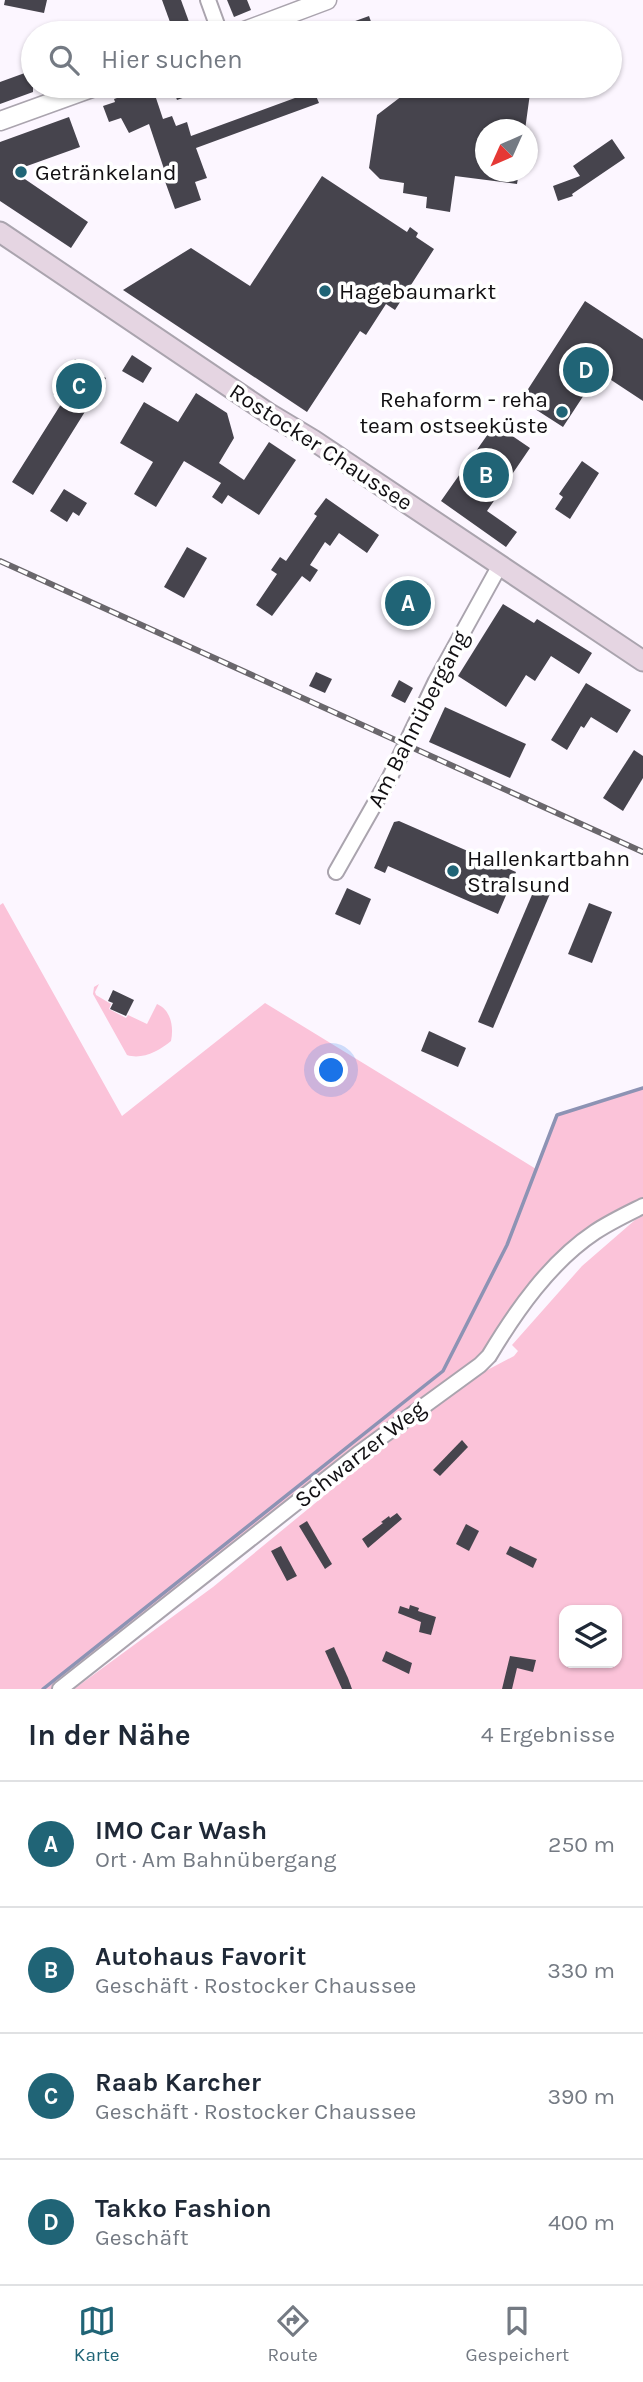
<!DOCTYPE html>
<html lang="de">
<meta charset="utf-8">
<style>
:root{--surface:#fff;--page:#f2f2f3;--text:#1f2937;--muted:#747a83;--line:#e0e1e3;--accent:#206476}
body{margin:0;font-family:Karla,sans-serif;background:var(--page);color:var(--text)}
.controls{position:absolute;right:21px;bottom:21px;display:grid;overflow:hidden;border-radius:14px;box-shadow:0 2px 5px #0004}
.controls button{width:63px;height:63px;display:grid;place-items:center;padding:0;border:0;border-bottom:2px solid var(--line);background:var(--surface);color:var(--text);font:35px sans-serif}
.compass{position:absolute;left:475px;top:119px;width:63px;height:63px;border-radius:50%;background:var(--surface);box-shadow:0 2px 5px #0004;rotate:225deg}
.you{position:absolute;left:332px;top:1071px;width:24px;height:24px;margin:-18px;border:5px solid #fff;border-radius:50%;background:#1a73e8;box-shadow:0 0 0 10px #1a73e833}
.badge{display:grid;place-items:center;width:46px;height:46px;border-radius:50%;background:var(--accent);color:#fff;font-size:23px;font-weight:700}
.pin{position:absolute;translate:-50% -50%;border:4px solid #fff;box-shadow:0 2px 7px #0006}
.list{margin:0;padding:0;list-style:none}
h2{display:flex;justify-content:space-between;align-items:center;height:91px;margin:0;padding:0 28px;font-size:30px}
h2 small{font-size:23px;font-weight:400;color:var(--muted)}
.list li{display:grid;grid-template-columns:46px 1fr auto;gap:21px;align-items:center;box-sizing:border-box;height:126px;padding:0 28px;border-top:2px solid var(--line)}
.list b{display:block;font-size:26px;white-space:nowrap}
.list p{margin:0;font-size:23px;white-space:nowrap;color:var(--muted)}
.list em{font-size:23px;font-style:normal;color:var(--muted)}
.icon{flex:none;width:38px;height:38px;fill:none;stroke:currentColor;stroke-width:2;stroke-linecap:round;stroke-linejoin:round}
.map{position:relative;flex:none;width:643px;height:1689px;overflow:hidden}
.search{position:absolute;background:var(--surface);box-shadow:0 2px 5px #0004;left:21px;right:21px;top:21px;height:77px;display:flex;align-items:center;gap:18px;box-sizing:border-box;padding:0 24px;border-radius:38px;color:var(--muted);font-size:26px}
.sheet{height:595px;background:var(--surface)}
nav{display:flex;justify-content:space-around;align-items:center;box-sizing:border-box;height:98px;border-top:2px solid var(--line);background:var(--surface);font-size:19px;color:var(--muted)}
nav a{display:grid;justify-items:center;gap:4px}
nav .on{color:var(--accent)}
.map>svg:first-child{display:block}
.green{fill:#fbc3d9;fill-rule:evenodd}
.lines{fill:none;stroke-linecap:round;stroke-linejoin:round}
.stream{stroke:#8d93b4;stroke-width:3.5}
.building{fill:#46444d}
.minor-casing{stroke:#aaa4ae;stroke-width:18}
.tertiary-casing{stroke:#aaa4ae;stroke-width:21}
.secondary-casing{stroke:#aaa4ae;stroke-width:23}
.minor{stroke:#fff;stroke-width:14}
.tertiary{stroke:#fff;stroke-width:18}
.secondary{stroke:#e5d5e2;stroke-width:19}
.rail-casing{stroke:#6a676c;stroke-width:6}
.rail{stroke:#fff;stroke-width:3.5;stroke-dasharray:10;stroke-linecap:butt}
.poi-dot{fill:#206476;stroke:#fff;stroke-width:2.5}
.labels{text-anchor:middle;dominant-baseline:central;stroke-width:7;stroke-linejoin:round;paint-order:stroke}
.poi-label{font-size:23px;fill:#110f12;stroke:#fff;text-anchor:start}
.street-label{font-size:23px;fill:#110f12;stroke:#fff}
</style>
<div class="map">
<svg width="643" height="1689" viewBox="0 0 643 1689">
<rect width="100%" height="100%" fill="#fcf6ff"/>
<g class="green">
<polygon points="3,903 122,1116 265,1003 536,1169 557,1115 643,1088 643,1206 571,1252 489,1356 60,1689 0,1689 0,905"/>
<path d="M 99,984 L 95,992 L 96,995 L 111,1004 L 109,1009 L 126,1018 L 128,1015 L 147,1024 L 157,1004 C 171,1010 174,1027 171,1041 C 159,1051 142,1060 127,1055 L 93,994 L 94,987 Z"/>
<path d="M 643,1216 L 643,1689 L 74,1689 L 213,1587 L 459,1385 L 514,1356 L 518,1351 L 512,1345 L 582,1266 L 635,1220 ZM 564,1610 L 617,1610 L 617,1663 L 564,1663 Z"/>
</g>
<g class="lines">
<polyline class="stream" points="43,1689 443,1371 507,1245 557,1115 643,1088"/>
</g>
<g class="building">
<polygon points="5,0 47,0 44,13 4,5"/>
<polygon points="162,0 181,0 192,30 174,33"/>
<polygon points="227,0 247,0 251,10 234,17"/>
<polygon points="369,16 375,33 325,33 325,32"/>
<polygon points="33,70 33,92 0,104 0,82"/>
<polygon points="152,86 163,119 172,116 176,126 187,122 191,136 314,91 319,103 196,148 207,178 195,182 201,200 175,209 162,173 165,172 149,124 129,133 121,118 109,122 103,106 115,102 114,99"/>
<polygon points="172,86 213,86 213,87 177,100"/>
<polygon points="415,86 531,86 525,130 486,130 486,172 519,172 517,184 455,176 450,212 426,208 427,197 403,193 404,183 380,179 369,168 377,115"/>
<polygon points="69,117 80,147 13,171 88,222 71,248 0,201 0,142"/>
<polygon points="612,139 625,158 572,194 573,196 558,201 553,186 580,176 573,166"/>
<polygon points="322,176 407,232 410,227 418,233 416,237 434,249 395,310 386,304 366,335 360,331 307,412 123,290 191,248 250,286"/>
<polygon points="585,301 643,339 643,401 599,372 563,427 521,400"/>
<polygon points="132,355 152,368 143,383 122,371"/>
<polygon points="75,359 106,378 33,495 12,482 63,401 53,394"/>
<polygon points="196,393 227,413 234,438 219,463 244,480 269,442 296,460 259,515 228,495 222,504 212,497 221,483 184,461 156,507 134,494 153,462 120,443 144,402 178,422"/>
<polygon points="495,424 530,448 487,511 517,532 506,547 441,501"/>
<polygon points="582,461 599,473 570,519 555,509 563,497 559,494"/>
<polygon points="64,489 87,503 79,516 73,512 67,522 50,511"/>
<polygon points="326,498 379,535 367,553 339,533 330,546 325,542 310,565 318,570 310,582 302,576 272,616 256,605 277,574 271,570 280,557 286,561 317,516 314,514"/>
<polygon points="187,547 207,558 184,598 164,587"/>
<polygon points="417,578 428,585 399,627 389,620"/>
<polygon points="503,604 534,623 537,619 592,653 579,674 551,656 535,681 526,675 506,707 458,676"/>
<polygon points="316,672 332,679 325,693 309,686"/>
<polygon points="399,680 413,688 405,703 391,696"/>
<polygon points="586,683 631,710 617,733 591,717 584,728 581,726 567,750 551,740"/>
<polygon points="445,707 526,744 510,778 429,742"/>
<polygon points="634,750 643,756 643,778 623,811 603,798"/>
<polygon points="399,821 516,872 498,914 388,866 385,873 374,868 394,822"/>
<polygon points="537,883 552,889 493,1028 478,1022"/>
<polygon points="347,888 371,899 360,925 335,914"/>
<polygon points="589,903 612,912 592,963 568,954"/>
<polygon points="113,990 134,1000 126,1016 110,1009 113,1003 108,1001"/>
<polygon points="429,1031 466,1048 458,1067 421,1051"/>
<polygon points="462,1440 468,1447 440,1476 433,1470"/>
<polygon points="397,1513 402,1519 368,1548 362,1539 383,1523 381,1522 389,1516 390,1518"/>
<polygon points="307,1521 332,1564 325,1569 299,1526"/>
<polygon points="466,1524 479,1531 469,1551 456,1544"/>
<polygon points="281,1546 297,1576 287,1581 271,1551"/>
<polygon points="510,1546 537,1559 533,1568 506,1554"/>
<polygon points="410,1605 419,1608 418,1611 436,1617 431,1635 419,1632 421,1622 398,1613 400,1606 409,1609"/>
<polygon points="334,1647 348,1678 352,1689 342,1689 325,1651"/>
<polygon points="386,1651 412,1663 409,1674 382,1661"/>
<polygon points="510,1656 536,1660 533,1672 517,1668 512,1689 502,1689"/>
</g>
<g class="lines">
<g class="minor-casing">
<g id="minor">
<polyline points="208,0 220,33"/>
<polyline points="336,872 390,777 436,681 500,565"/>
<path d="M 60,1689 L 358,1454 L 480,1365 L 489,1356 C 516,1311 550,1262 595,1232 C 610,1222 627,1214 643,1206"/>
</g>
</g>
<g class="tertiary-casing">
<g id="tertiary">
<polyline points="239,33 327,0"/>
<polyline points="0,121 97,86"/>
</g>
</g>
<g class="secondary-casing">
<polyline id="secondary" points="0,232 268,413 313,440 643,661"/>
</g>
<use href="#minor" class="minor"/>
<use href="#tertiary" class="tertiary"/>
<use href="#secondary" class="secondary"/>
<g class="rail-casing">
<polyline id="rail" points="0,561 643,852"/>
</g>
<use href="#rail" class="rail"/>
</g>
<g class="poi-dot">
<circle cx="21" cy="172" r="7"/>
<circle cx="325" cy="291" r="7"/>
<circle cx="562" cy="412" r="7"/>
<circle cx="453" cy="871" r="7"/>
</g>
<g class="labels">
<g class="poi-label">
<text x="35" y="172">Getränkeland</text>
<text x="339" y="291">Hagebaumarkt</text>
<text x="548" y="399" text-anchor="end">Rehaform - reha<tspan x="548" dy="26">team ostseeküste</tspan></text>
<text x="467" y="858">Hallenkartbahn<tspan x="467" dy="26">Stralsund</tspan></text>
</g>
<g class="street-label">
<text transform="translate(321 447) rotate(33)">Rostocker Chaussee</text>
<text transform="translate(418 719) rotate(-63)">Am Bahnübergang</text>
<text transform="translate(360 1454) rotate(-38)">Schwarzer Weg</text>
</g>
</g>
</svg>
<div class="controls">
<button><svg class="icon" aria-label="layers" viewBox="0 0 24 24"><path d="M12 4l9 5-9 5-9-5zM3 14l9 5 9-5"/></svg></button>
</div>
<svg class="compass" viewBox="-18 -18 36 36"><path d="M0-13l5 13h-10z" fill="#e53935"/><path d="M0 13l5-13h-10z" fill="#747a83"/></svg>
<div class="you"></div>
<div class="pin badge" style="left:408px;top:603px">A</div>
<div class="pin badge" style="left:486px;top:475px">B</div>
<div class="pin badge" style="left:79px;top:386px">C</div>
<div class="pin badge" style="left:586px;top:370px">D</div>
<div class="search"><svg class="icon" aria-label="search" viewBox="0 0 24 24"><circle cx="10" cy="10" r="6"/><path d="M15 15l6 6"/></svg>Hier suchen</div>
</div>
<section class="sheet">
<h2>In der Nähe<small>4 Ergebnisse</small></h2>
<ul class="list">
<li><span class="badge">A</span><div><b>IMO Car Wash</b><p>Ort · Am Bahnübergang</p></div><em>250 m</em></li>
<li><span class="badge">B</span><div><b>Autohaus Favorit</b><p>Geschäft · Rostocker Chaussee</p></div><em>330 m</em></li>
<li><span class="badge">C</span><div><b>Raab Karcher</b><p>Geschäft · Rostocker Chaussee</p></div><em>390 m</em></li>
<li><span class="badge">D</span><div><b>Takko Fashion</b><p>Geschäft</p></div><em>400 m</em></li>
</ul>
</section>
<nav>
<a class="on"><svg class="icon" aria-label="map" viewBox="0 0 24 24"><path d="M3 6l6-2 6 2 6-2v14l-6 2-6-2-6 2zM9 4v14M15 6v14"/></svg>Karte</a>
<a><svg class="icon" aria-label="directions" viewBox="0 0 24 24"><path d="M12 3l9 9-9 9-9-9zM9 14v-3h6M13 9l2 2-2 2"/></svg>Route</a>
<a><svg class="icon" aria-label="saved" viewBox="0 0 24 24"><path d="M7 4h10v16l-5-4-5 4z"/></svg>Gespeichert</a>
</nav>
